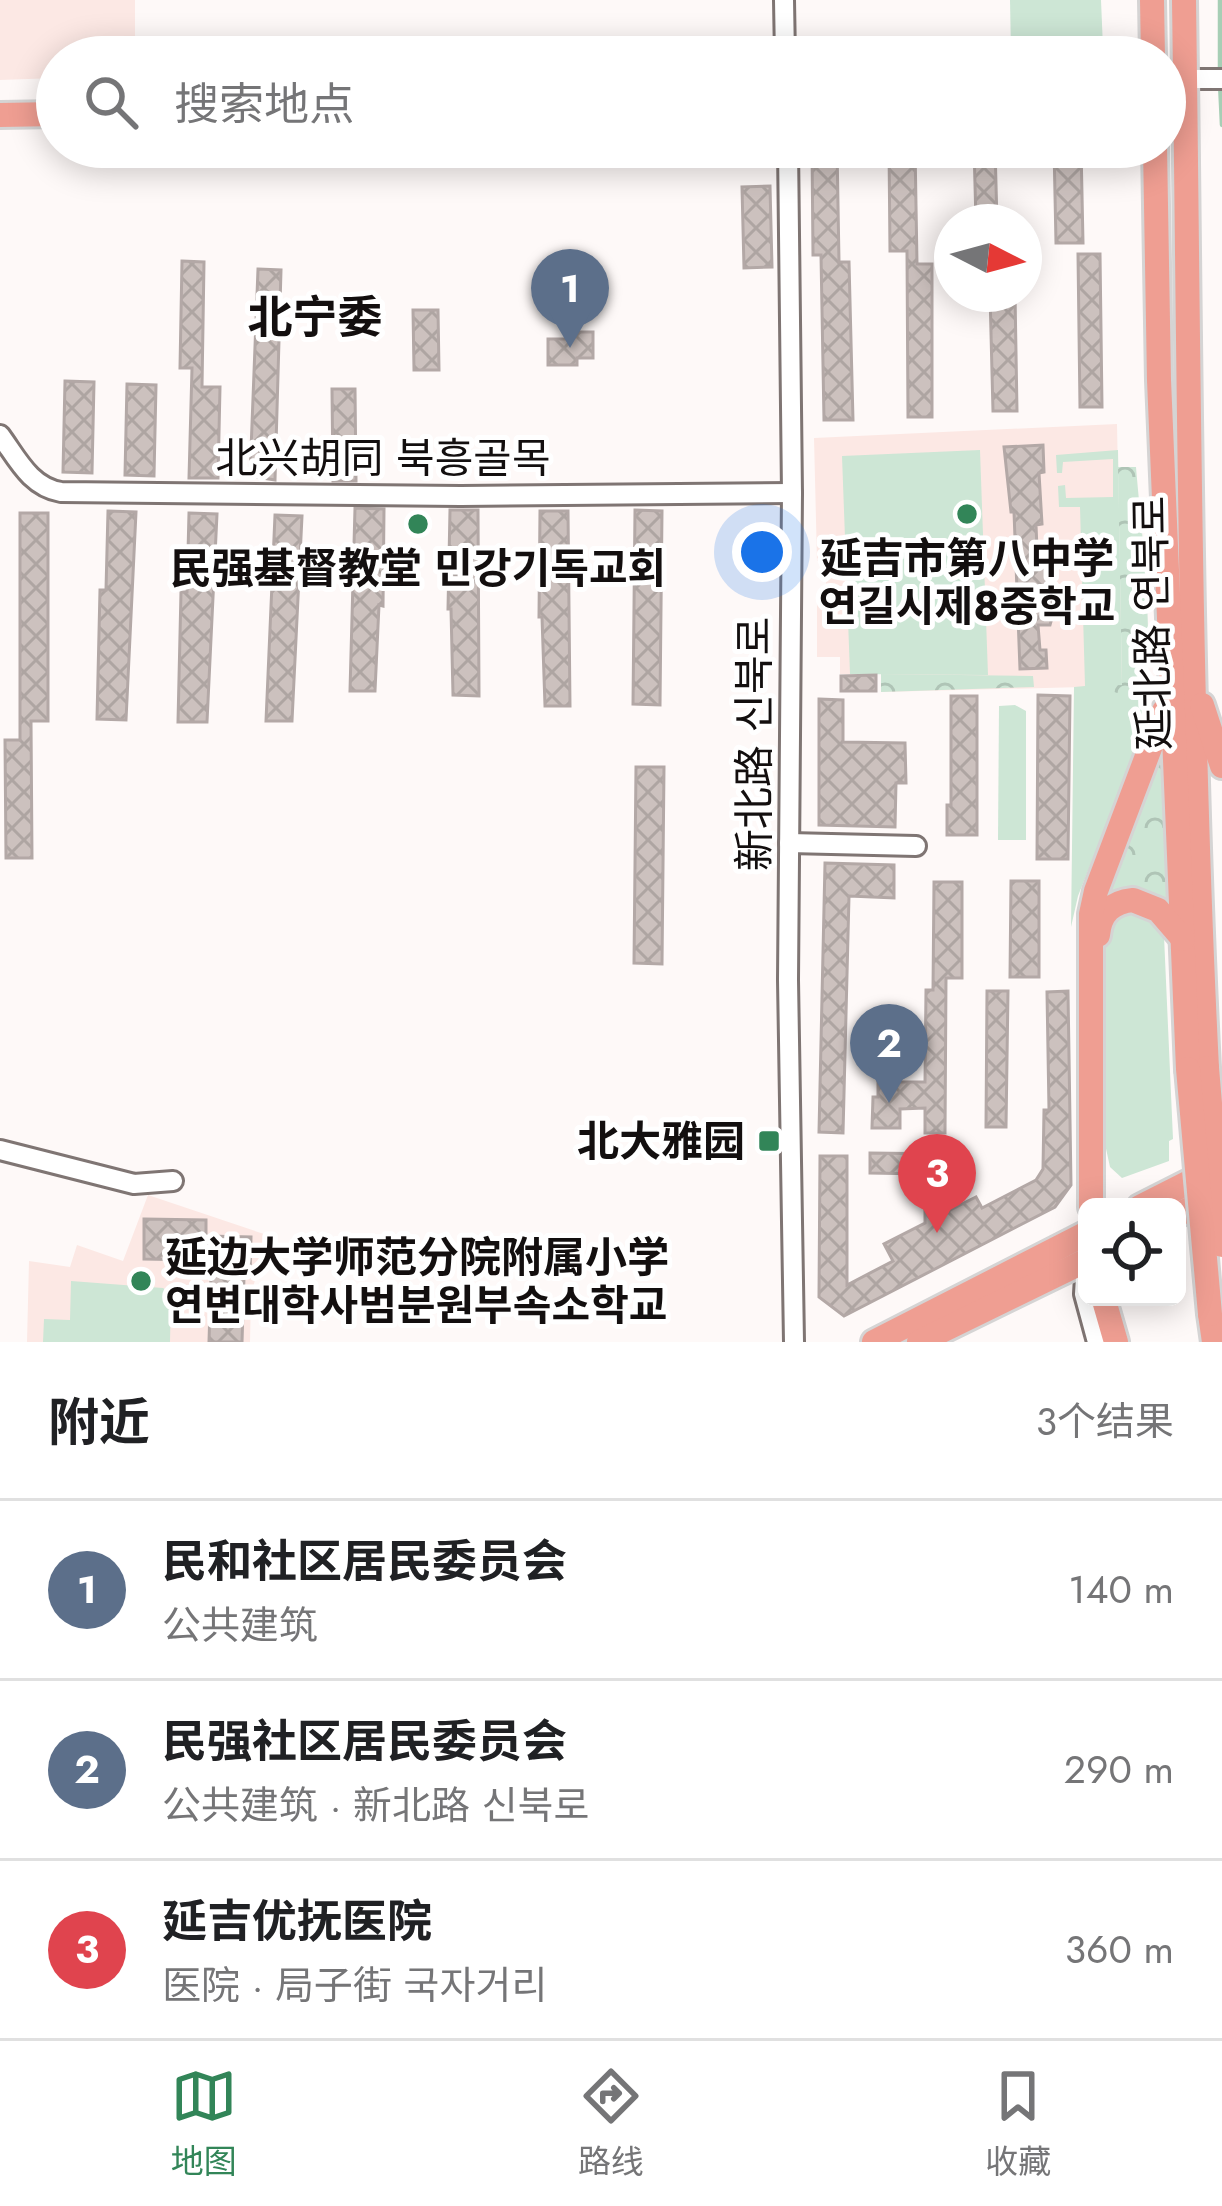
<!DOCTYPE html>
<html lang="zh">
<meta charset="utf-8">
<style>
:root{--surface:#fff;--page:#f6f6f6;--text:#202124;--muted:#757577;--line:#e0e0e0;--accent:#328558}
body{margin:0;font-family:Jost,"Noto Sans SC","Noto Sans KR",sans-serif;background:var(--page);color:var(--text)}
.controls{position:absolute;right:36px;bottom:36px;display:grid;overflow:hidden;border-radius:18px;box-shadow:0 6px 30px #0003}
.controls button{width:108px;height:108px;display:grid;place-items:center;padding:0;border:0;border-bottom:3px solid var(--line);background:var(--surface);color:var(--text);font:60px sans-serif}
.compass{position:absolute;left:934px;top:204px;width:108px;height:108px;border-radius:50%;background:var(--surface);box-shadow:0 6px 30px #0003;rotate:96deg}
.you{position:absolute;left:762px;top:552px;width:42px;height:42px;margin:-30px;border:9px solid #fff;border-radius:50%;background:#1a73e8;box-shadow:0 0 0 18px #1a73e833}
.badge{display:grid;place-items:center;width:78px;height:78px;border-radius:50%;background:var(--accent);color:#fff;font-size:39px;font-weight:700}
.pin{position:absolute;translate:-50% -99px;filter:drop-shadow(0 3px 6px #0008)}
.pin::after{content:'';position:absolute;top:63px;width:42px;height:36px;background:inherit;clip-path:polygon(0 0,100% 0,50% 100%)}
.list{margin:0;padding:0;list-style:none}
h2{display:flex;justify-content:space-between;align-items:center;height:156px;margin:0;padding:0 48px;font-size:51px}
h2 small{font-size:39px;font-weight:400;color:var(--muted)}
.list li{display:grid;grid-template-columns:78px 1fr auto;gap:36px;align-items:center;box-sizing:border-box;height:180px;padding:0 48px;border-top:3px solid var(--line)}
.list b{display:block;font-size:45px;white-space:nowrap}
.list p{margin:0;font-size:39px;white-space:nowrap;color:var(--muted)}
.list em{font-size:39px;font-style:normal;color:var(--muted)}
.icon{flex:none;width:66px;height:66px;fill:none;stroke:currentColor;stroke-width:2;stroke-linecap:round;stroke-linejoin:round}
.map{position:relative;flex:none;width:1222px;height:1342px;overflow:hidden}
.search{position:absolute;background:var(--surface);box-shadow:0 6px 30px #0003;left:36px;right:36px;top:36px;height:132px;display:flex;align-items:center;gap:30px;box-sizing:border-box;padding:0 42px;border-radius:66px;color:var(--muted);font-size:45px}
.sheet{height:696px;background:var(--surface)}
nav{display:flex;justify-content:space-around;align-items:center;box-sizing:border-box;height:168px;border-top:3px solid var(--line);background:var(--surface);font-size:33px;color:var(--muted)}
nav a{display:grid;justify-items:center;gap:6px}
nav .on{color:var(--accent)}
.map>svg:first-child{display:block}
.built{fill:#fce8e4}
.green{fill:#cde6d5}
.forest{fill:url(#forest-crowns)}
.lines{fill:none;stroke-linecap:round;stroke-linejoin:round}
.stream{stroke:#a7ceb5;stroke-width:4.5}
.building{fill:url(#building-cross-hatch);stroke:#b3a8a6;stroke-width:3}
.minor-casing{stroke:#7f7573;stroke-width:24}
.major-casing{stroke:#d5d4d4;stroke-width:30}
.minor{stroke:#fff;stroke-width:18}
.major{stroke:#ef9e92;stroke-width:24}
.major-bridge-casing{stroke:#d5d4d4;stroke-width:30;stroke-linecap:butt}
.major-bridge{stroke:#ef9e92;stroke-width:24}
.poi-dot{fill:#328558;stroke:#fff;stroke-width:4.5}
.labels{text-anchor:middle;dominant-baseline:central;stroke-width:10;stroke-linejoin:round;paint-order:stroke}
.street-label{font-size:42px;fill:#130f0f;stroke:#fff}
.poi-label{font-size:42px;font-weight:bold;fill:#130f0f;stroke:#fff}
.neighbourhood-label{font-size:45px;font-weight:bold;fill:#130f0f;stroke:#fff}
</style>
<div class="map">
<svg width="1222" height="1342" viewBox="0 0 1222 1342">
<defs>
<pattern id="forest-crowns" width="20" height="18" patternUnits="userSpaceOnUse" patternTransform="scale(3)"><rect width="20" height="18" fill="#cde6d5"/><path d="M2 6a3 3 0 1 1 6 0M12 15a3 3 0 1 1 6 0" fill="none" stroke="#afc4b6"/></pattern>
<pattern id="building-cross-hatch" width="8" height="8" patternUnits="userSpaceOnUse" patternTransform="scale(3)"><rect width="8" height="8" fill="#ccc1be"/><path d="M0 0l8 8M0 8l8-8" fill="none" stroke="#aea5a2"/></pattern>
</defs>
<rect width="100%" height="100%" fill="#fef9f8"/>
<g class="built">
<polygon points="0,0 135,0 135,57 57,57 57,78 0,80"/>
<polygon points="1117,424 1122,686 881,692 881,674 840,674 840,657 817,657 817,602 826,599 826,562 817,561 814,438"/>
<polygon points="148,1195 267,1235 251,1295 250,1342 27,1342 29,1261 70,1267 77,1245 123,1261"/>
</g>
<g class="green">
<polygon points="1010,0 1101,0 1103,48 1011,53"/>
<polygon points="980,450 988,675 850,674 842,456"/>
<polygon points="1118,450 1122,686 1102,686 1142,693 1146,682 1138,746 1078,896 1071,927 1074,687 1085,686 1080,507 1059,507 1058,486 1065,485 1066,498 1113,497 1113,459 1063,462 1062,473 1057,473 1056,455"/>
<polygon points="1015,705 1026,711 1026,840 998,840 999,706"/>
<polygon points="1129,912 1153,919 1164,936 1173,1139 1169,1141 1169,1161 1122,1178 1110,1167 1105,1144 1103,952 1113,920"/>
<polygon points="71,1281 163,1288 171,1294 170,1342 43,1342 44,1319 70,1320"/>
</g>
<g class="forest">
<path d="M 1118,467 L 1136,467 C 1140,517 1157,653 1142,693 L 1130,698 L 1099,686 L 1122,685 Z"/>
<polygon points="881,674 1033,676 1034,687 881,692"/>
<polygon points="1165,745 1172,912 1110,900 1106,894"/>
</g>
<g class="lines">
<g class="stream">
<polyline points="1220,71 1220,0"/>
<polyline points="1220,83 1222,125"/>
</g>
</g>
<g class="building">
<polygon points="812,147 837,147 839,262 849,262 853,420 824,420 821,255 813,255"/>
<polygon points="889,147 915,147 917,264 932,264 932,417 908,417 907,251 890,251"/>
<polygon points="974,147 995,147 997,222 976,222"/>
<polygon points="1054,147 1081,147 1083,243 1056,243"/>
<polygon points="770,186 772,267 744,268 742,187"/>
<polygon points="1078,254 1100,254 1102,407 1080,407"/>
<polygon points="182,261 204,262 202,387 220,387 218,478 189,478 192,368 180,368"/>
<polygon points="258,269 281,270 275,480 250,476"/>
<polygon points="990,294 1015,294 1017,411 993,411"/>
<polygon points="413,310 438,310 439,370 414,370"/>
<polygon points="567,332 593,332 593,358 577,358 577,365 548,365 548,339 567,339"/>
<polygon points="65,381 94,382 92,473 63,472"/>
<polygon points="127,384 156,385 154,476 125,475"/>
<polygon points="332,389 355,389 356,481 333,481"/>
<polygon points="1043,445 1044,472 1039,473 1042,524 1036,525 1037,549 1053,549 1054,559 1049,559 1052,618 1050,625 1038,625 1040,650 1046,650 1047,668 1020,669 1014,512 1011,512 1004,447"/>
<polygon points="355,508 384,509 383,606 379,605 375,691 350,691"/>
<polygon points="450,510 478,510 479,696 453,695 451,609 448,609"/>
<polygon points="635,510 662,511 660,705 633,704"/>
<polygon points="108,511 136,512 126,720 97,719 100,590 106,590"/>
<polygon points="540,511 568,511 570,706 545,706 542,617 539,617"/>
<polygon points="20,513 48,513 48,721 31,721 32,858 6,858 5,740 20,740"/>
<polygon points="189,513 217,514 207,722 178,722 181,592 187,592"/>
<polygon points="275,515 302,516 292,721 266,721"/>
<polygon points="876,675 876,691 841,691 841,676"/>
<polygon points="1038,695 1070,696 1068,859 1037,859"/>
<polygon points="951,696 977,696 977,835 947,835 947,805 951,805"/>
<polygon points="819,699 843,700 843,742 905,743 906,783 896,783 895,827 819,825"/>
<polygon points="636,767 664,767 662,964 634,963"/>
<polygon points="825,863 894,865 894,898 849,896 843,1133 819,1132"/>
<polygon points="1011,881 1039,881 1039,977 1010,977"/>
<polygon points="934,882 962,882 962,978 946,978 945,1133 925,1133 925,1108 900,1109 900,1128 872,1128 873,1097 878,1097 878,1082 925,1082 926,990 933,990"/>
<polygon points="987,991 1008,991 1006,1127 986,1127"/>
<polygon points="1068,991 1071,1185 1055,1207 844,1316 819,1297 820,1156 847,1156 847,1285 893,1261 884,1244 925,1223 925,1174 870,1173 870,1153 953,1154 952,1209 976,1197 982,1208 1036,1180 1043,1169 1044,1110 1049,1110 1047,992"/>
<polygon points="144,1219 206,1220 206,1236 251,1237 250,1277 244,1277 242,1342 209,1342 211,1277 198,1276 198,1260 144,1259"/>
</g>
<g class="lines">
<g class="minor-casing">
<g id="minor">
<polyline points="784,0 785,57"/>
<polyline points="1185,79 1222,79"/>
<polyline points="788,147 792,493 788,980 794,1342"/>
<path d="M 0,435 C 17,458 30,487 61,492 L 461,496 L 792,493"/>
<polyline points="789,843 916,846"/>
<polyline points="0,1150 134,1184 173,1181"/>
<polyline points="1086,1261 1084,1294 1097,1342"/>
</g>
</g>
<g class="major-casing">
<g id="major">
<polyline points="1152,0 1153,57"/>
<path d="M 1184,0 C 1189,356 1189,712 1207,1068"/>
<polyline points="0,115 57,114"/>
<polyline points="1155,147 1159,380 1188,1069"/>
<polyline points="1202,705 1222,766"/>
<path d="M 1098,935 C 1100,913 1112,902 1133,900 L 1158,910 L 1183,939"/>
<polyline points="1091,1207 1091,914 1096,891 1164,711"/>
<polyline points="1140,1207 1215,1169"/>
<polyline points="1177,1215 1218,1195"/>
<polyline points="1103,1297 1116,1342"/>
<polyline points="1210,1314 1214,1342"/>
<polyline points="874,1342 1087,1233"/>
<polyline points="919,1342 1087,1260"/>
</g>
</g>
<use href="#minor" class="minor"/>
<use href="#major" class="major"/>
<g class="major-bridge-casing">
<g id="major-bridge">
<polyline points="1207,1068 1222,1245"/>
<polyline points="1188,1069 1210,1314"/>
</g>
</g>
<use href="#major-bridge" class="major-bridge"/>
</g>
<g class="poi-dot">
<circle cx="967" cy="514" r="12"/>
<circle cx="418" cy="524" r="12"/>
<rect x="757" y="1129" width="24" height="24" rx="6"/>
<circle cx="141" cy="1281" r="12"/>
</g>
<g class="labels">
<g class="street-label">
<text x="383" y="458">北兴胡同 북흥골목</text>
<text transform="translate(1152 623) rotate(-91)">延北路 연북로</text>
<text transform="translate(754 744) rotate(-90)">新北路 신북로</text>
</g>
<g class="poi-label">
<text x="967" y="558">延吉市第八中学<tspan x="967" dy="48">연길시제8중학교</tspan></text>
<text x="418" y="568">民强基督教堂 민강기독교회</text>
<text x="745" y="1141" text-anchor="end">北大雅园</text>
<text x="165" y="1257" text-anchor="start">延边大学师范分院附属小学<tspan x="165" dy="48">연변대학사범분원부속소학교</tspan></text>
</g>
<g class="neighbourhood-label">
<text x="315" y="317">北宁委</text>
</g>
</g>
</svg>
<div class="controls">
<button><svg class="icon" aria-label="locate" viewBox="0 0 24 24"><circle cx="12" cy="12" r="6"/><path d="M12 2v4M12 18v4M2 12h4M18 12h4"/></svg></button>
</div>
<svg class="compass" viewBox="-18 -18 36 36"><path d="M0-13l5 13h-10z" fill="#e53935"/><path d="M0 13l5-13h-10z" fill="#757577"/></svg>
<div class="you"></div>
<div class="pin badge" style="left:570px;top:348px;background:#5c6f8a">1</div>
<div class="pin badge" style="left:889px;top:1103px;background:#5c6f8a">2</div>
<div class="pin badge" style="left:937px;top:1233px;background:#e0444e">3</div>
<div class="search"><svg class="icon" aria-label="search" viewBox="0 0 24 24"><circle cx="10" cy="10" r="6"/><path d="M15 15l6 6"/></svg>搜索地点</div>
</div>
<section class="sheet">
<h2>附近<small>3个结果</small></h2>
<ul class="list">
<li><span class="badge" style="background:#5c6f8a">1</span><div><b>民和社区居民委员会</b><p>公共建筑</p></div><em>140 m</em></li>
<li><span class="badge" style="background:#5c6f8a">2</span><div><b>民强社区居民委员会</b><p>公共建筑 · 新北路 신북로</p></div><em>290 m</em></li>
<li><span class="badge" style="background:#e0444e">3</span><div><b>延吉优抚医院</b><p>医院 · 局子街 국자거리</p></div><em>360 m</em></li>
</ul>
</section>
<nav>
<a class="on"><svg class="icon" aria-label="map" viewBox="0 0 24 24"><path d="M3 6l6-2 6 2 6-2v14l-6 2-6-2-6 2zM9 4v14M15 6v14"/></svg>地图</a>
<a><svg class="icon" aria-label="directions" viewBox="0 0 24 24"><path d="M12 3l9 9-9 9-9-9zM9 14v-3h6M13 9l2 2-2 2"/></svg>路线</a>
<a><svg class="icon" aria-label="saved" viewBox="0 0 24 24"><path d="M7 4h10v16l-5-4-5 4z"/></svg>收藏</a>
</nav>
